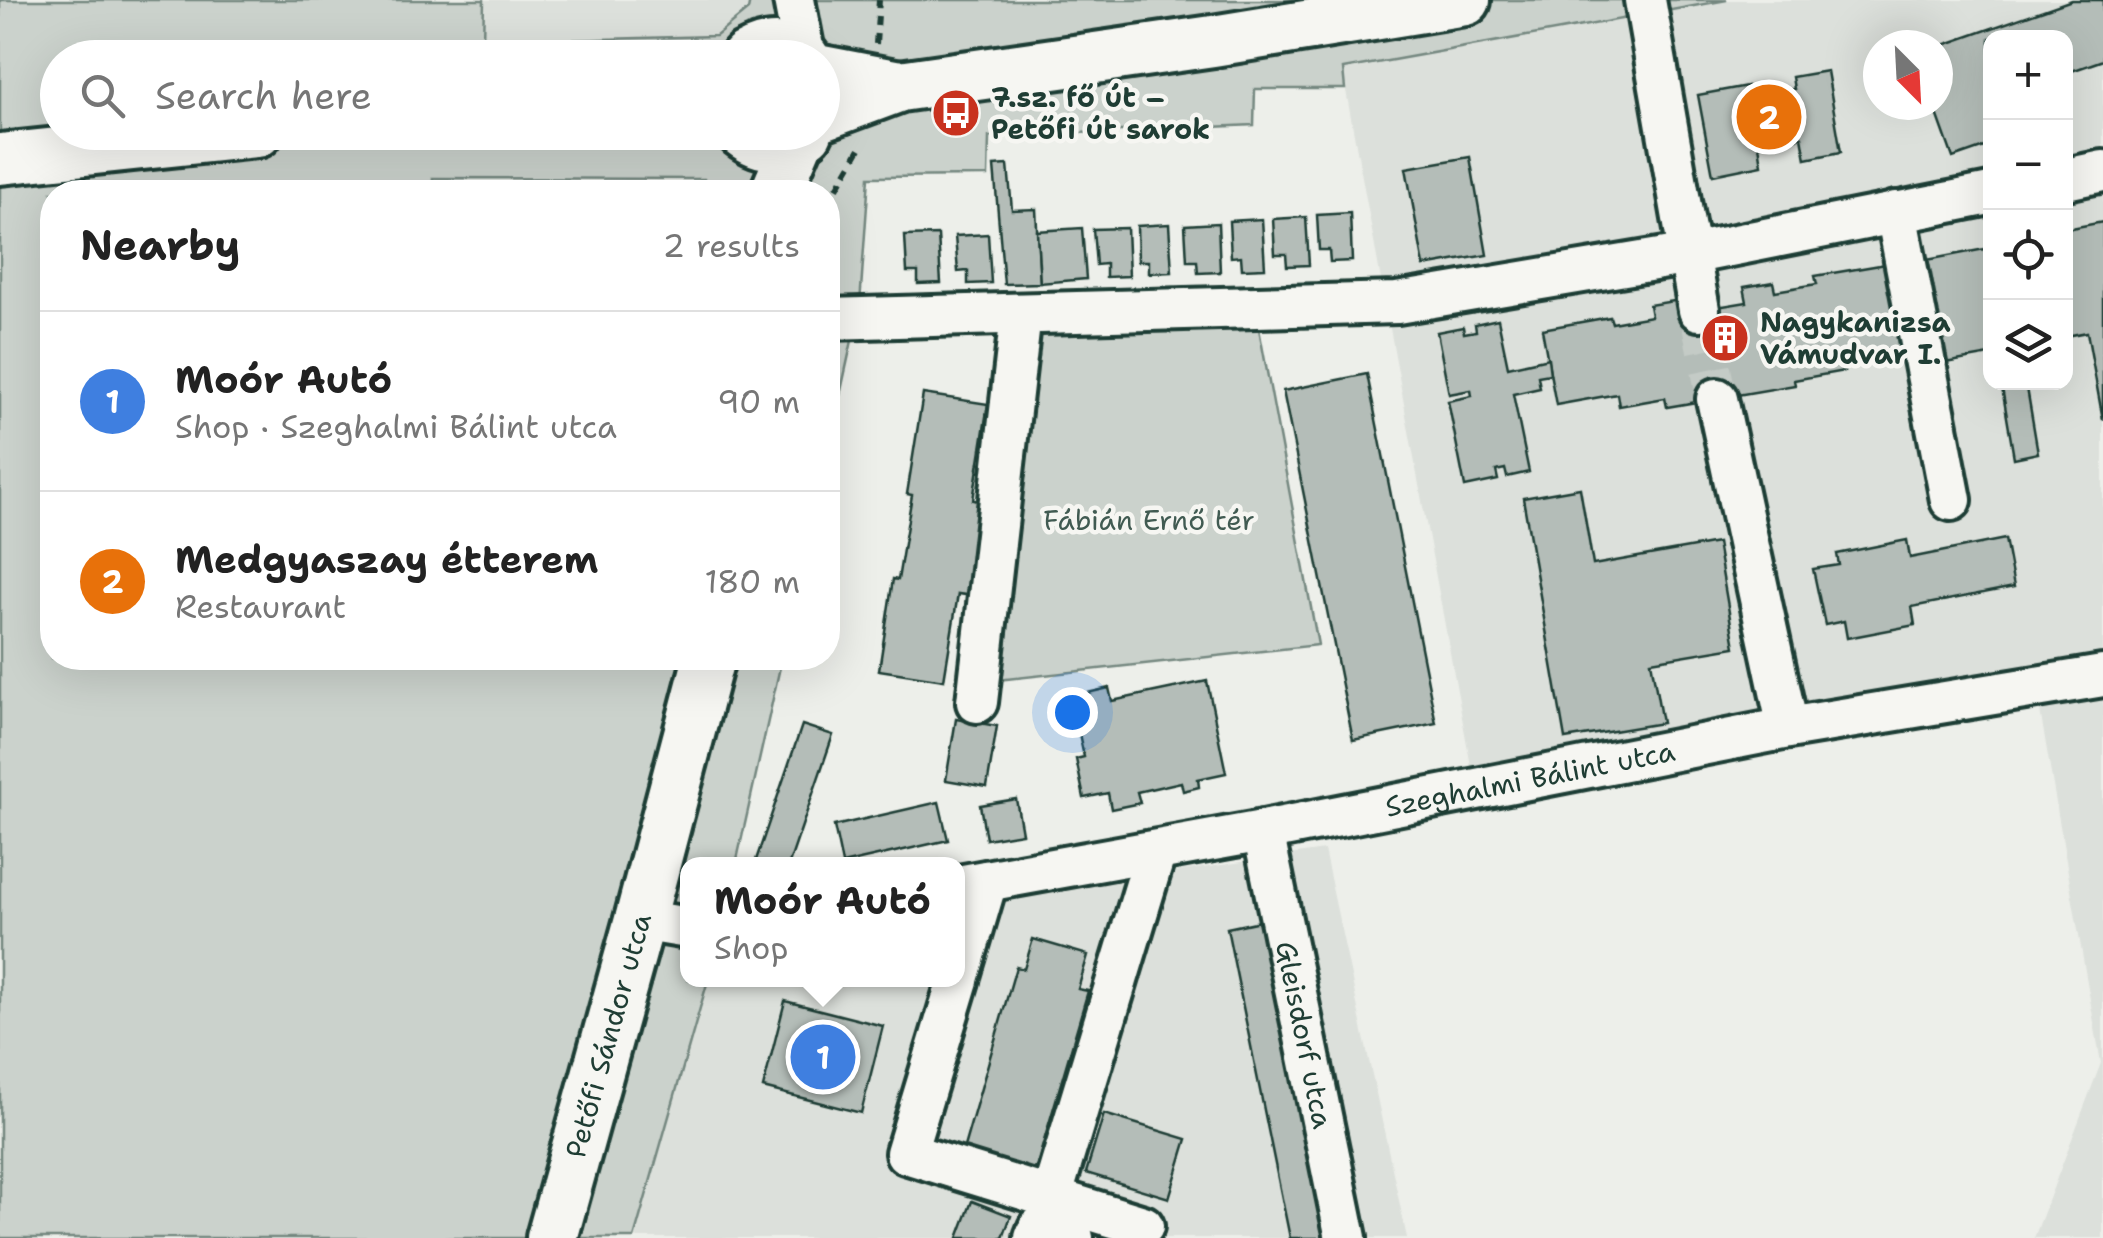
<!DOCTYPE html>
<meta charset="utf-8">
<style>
:root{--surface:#fff;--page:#f2f2f2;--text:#222;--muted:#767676;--line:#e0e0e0;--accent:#d93025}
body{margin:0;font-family:"Shantell Sans",sans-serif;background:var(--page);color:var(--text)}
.controls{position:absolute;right:30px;top:30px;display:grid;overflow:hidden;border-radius:20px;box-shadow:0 10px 40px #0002}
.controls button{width:90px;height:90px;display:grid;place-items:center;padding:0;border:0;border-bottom:2px solid var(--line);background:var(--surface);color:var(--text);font:50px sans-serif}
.compass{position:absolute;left:1863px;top:30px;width:90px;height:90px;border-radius:50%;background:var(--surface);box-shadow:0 10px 40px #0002;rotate:156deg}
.you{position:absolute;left:1072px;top:712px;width:35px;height:35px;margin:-25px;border:8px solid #fff;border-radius:50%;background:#1a73e8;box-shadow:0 0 0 15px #1a73e833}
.badge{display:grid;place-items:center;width:65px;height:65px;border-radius:50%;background:var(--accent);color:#fff;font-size:32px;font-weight:700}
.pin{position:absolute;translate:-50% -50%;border:5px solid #fff;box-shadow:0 2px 10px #0006}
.popup{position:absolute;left:680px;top:857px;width:285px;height:130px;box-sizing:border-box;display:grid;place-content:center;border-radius:20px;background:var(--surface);filter:drop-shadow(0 2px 8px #0005);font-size:32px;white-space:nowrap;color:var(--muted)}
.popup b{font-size:38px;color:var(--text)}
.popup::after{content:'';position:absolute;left:50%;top:100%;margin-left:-20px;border:20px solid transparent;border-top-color:var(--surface)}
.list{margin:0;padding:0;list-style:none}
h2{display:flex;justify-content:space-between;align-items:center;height:130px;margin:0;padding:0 40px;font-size:42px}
h2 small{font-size:32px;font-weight:400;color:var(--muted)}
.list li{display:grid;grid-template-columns:65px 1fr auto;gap:30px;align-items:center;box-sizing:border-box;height:180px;padding:0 40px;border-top:2px solid var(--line)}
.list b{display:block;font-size:38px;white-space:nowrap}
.list p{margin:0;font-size:32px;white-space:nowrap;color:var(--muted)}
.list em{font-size:32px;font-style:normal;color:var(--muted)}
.icon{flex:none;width:55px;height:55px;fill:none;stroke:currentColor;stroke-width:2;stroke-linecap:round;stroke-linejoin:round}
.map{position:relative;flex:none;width:2103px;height:1238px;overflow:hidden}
.search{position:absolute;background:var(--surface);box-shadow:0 10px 40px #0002;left:40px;top:40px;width:800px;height:110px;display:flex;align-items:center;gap:25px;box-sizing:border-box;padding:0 35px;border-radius:55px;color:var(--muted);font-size:38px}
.panel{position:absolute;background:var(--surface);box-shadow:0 10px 40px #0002;left:40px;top:180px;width:800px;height:490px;border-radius:40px}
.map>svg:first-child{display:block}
.built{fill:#dce0db;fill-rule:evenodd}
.green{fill:#cbd2cc;stroke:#758880;stroke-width:2.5;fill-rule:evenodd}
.building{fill:#b4bdb8;stroke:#1f3d34;stroke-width:2.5}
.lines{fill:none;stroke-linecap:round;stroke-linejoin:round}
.minor-tunnel{stroke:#c4cbc6;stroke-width:40;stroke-dasharray:40 20;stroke-linecap:butt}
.minor-casing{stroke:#1f3d34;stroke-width:48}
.major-casing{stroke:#1f3d34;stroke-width:58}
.path{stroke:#1f3d34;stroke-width:6;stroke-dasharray:10 8;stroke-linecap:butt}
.minor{stroke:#f6f6f2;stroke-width:40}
.major{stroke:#f6f6f2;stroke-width:50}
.labels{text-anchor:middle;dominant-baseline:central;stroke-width:9;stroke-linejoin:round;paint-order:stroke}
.poi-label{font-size:28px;font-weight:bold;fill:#1f3d34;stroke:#f6f6f2;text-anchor:start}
.park-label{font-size:28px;fill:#415b52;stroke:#f6f6f2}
.street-label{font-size:28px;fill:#1f3d34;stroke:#f6f6f2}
</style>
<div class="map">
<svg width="2103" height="1238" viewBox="0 0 2103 1238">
<rect width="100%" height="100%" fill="#edefea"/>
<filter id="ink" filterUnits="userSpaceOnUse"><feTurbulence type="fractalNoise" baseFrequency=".01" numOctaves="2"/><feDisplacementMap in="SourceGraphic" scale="20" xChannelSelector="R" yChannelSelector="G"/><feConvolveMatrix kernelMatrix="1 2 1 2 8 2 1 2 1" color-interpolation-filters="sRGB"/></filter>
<g filter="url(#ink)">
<g class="built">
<polygon points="484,0 750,0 748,10 716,36 483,42"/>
<path d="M 1727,0 L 2103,0 L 2103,1238 L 2034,1238 L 2101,1063 L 2032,664 L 1471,766 L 1342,69 ZM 1990,38 L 2066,38 L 2066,382 L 1990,382 ZM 1878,45 L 1938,45 L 1938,105 L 1878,105 Z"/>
<polygon points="1324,850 1407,1238 634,1238 708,980 958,980 958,904"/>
</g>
<g class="green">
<path d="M 0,0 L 484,0 L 483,42 L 716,36 L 748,10 L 750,0 L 1727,0 L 1343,69 L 1345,89 L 1255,89 L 1254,125 L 989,137 L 988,176 L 869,177 L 860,304 L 828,450 L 828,192 L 705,192 L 704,179 L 433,178 L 432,192 L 52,192 L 52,658 L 782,658 L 736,864 L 688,864 L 688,980 L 708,980 L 634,1238 L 0,1238 ZM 58,58 L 822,58 L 822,132 L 58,132 Z"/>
<polygon points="1257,318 1318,645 988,681 1027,334"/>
</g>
<g class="building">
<polygon points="2072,0 2103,0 2103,60 2066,73 2066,38 1990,38 1990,145 1953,158 1934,105 1938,105 1938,47"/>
<polygon points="1827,71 1841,152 1806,159 1802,137 1759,145 1762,165 1713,175 1698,95 1747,86 1748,97 1794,89 1792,77"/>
<polygon points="1470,157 1487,255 1424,266 1406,168"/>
<polygon points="1008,165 1012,210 1036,209 1040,283 1004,284 994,166"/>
<polygon points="1350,213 1352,261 1330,262 1329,250 1319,250 1317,215"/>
<polygon points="1306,217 1309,265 1287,266 1286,254 1275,254 1273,219"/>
<polygon points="1262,219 1265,268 1242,269 1241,256 1231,257 1229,221"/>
<polygon points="2103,222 2103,420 2087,332 2066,336 2066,229"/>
<polygon points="1218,223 1220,272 1198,273 1197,261 1187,261 1185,225"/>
<polygon points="1169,224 1172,272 1149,273 1149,261 1138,261 1137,226"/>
<polygon points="1082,228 1086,279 1040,283 1037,231"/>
<polygon points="1127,228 1129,276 1106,277 1106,264 1096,265 1093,229"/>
<polygon points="988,234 991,283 968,284 968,271 958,272 955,236"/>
<polygon points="938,235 941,283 918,284 918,272 907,272 905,236"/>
<polygon points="1990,248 1990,355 1945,363 1927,260"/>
<polygon points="1892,263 1907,346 1842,357 1844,371 1794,380 1795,385 1667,407 1665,398 1619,406 1617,394 1556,405 1542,329 1610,317 1612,323 1651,316 1649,305 1680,300 1699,310 1747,302 1744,287 1773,282 1775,291 1817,284 1815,276"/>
<polygon points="1498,319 1508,367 1548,358 1550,374 1538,376 1540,388 1513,394 1529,472 1507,477 1505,469 1496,471 1498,480 1465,487 1448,401 1472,396 1471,390 1449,394 1437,332 1463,327 1464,333 1476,331 1475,324"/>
<polygon points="1367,374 1436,723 1353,740 1283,391"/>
<polygon points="2001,382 2026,382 2038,453 2014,458"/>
<polygon points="923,394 988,404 973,500 981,501 966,595 958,594 944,680 879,670 893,579 898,580 912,495 907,494"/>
<polygon points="1580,488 1593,565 1717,543 1735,647 1651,661 1662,723 1565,739 1523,498"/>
<polygon points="2005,539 2014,587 1912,607 1915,625 1847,638 1844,621 1825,625 1813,569 1839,565 1837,554 1907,540 1910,558"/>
<polygon points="1207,681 1226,773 1198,779 1199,787 1183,791 1181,782 1137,792 1140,803 1111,809 1108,793 1084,798 1076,759 1084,757 1074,710 1086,708 1083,694 1109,688 1112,701"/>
<polygon points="956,719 997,726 987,787 946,780"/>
<polygon points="802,725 833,735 789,864 759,864 755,863"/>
<polygon points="1016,799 1022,833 986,839 980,805"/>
<polygon points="939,802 948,840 842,864 834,826"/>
<polygon points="1260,921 1276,998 1290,995 1340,1238 1290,1238 1227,928"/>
<polygon points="1033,939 1088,955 1078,989 1088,991 1034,1175 962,1154 1016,967 1024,969"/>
<polygon points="785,1001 883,1026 861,1113 763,1088"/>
<polygon points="1104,1114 1187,1139 1169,1198 1086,1173"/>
<polygon points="972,1201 1011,1216 1003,1238 958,1238"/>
</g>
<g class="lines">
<polyline class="minor-tunnel" points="1699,310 1717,399"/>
<g class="minor-casing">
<g id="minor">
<polyline points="794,0 805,58"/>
<polyline points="1645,0 1699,310"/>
<polyline points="2066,179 2103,171"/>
<polyline points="1896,212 1951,500"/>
<polyline points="828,319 1397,303 1690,254 1990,194"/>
<polyline points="1717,399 1788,728"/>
<polyline points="977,702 1021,314"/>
<path id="s1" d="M 1263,831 L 1346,1238"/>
<path id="s2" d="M 958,886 L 1263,831 L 1788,728 L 2103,676"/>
<polyline points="640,920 688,928"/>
<polyline points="958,979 987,881"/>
<polyline points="958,980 906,1153 1143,1226"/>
<polyline points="1051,1198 1156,851"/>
<polyline points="1035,1238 1039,1228 1073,1238"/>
</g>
</g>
<g class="major-casing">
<g id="major">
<path d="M 746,58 C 767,46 783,46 804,58"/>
<polyline points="822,71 900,86"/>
<polyline points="822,115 900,86 1213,41 1465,0"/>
<path d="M 742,132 C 763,149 787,148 807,132"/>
<polyline points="0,159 257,132"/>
<polyline points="776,192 798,140"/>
<path id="s3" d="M 552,1238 L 640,920 L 709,658"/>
</g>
</g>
<g class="path">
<polyline points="876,44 879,0"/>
<polyline points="828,204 862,145"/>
</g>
<use href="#minor" class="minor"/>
<use href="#major" class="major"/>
</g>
</g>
<defs>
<g id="bus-disc" transform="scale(2.5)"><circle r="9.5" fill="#c8321e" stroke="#f6f6f2"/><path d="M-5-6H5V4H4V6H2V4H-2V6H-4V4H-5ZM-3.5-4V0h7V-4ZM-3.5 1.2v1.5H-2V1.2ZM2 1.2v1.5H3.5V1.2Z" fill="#fff"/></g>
<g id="building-disc" transform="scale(2.5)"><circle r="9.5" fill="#c8321e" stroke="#f6f6f2"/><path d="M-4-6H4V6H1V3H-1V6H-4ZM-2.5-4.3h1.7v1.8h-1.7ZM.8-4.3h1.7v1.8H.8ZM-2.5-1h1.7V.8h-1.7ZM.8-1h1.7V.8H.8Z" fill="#fff"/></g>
</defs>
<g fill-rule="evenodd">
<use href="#bus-disc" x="956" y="113"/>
<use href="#building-disc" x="1725" y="338"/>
</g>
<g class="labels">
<g class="poi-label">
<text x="991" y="97">7.sz. fő út –<tspan x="991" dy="32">Petőfi út sarok</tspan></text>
<text x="1760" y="322">Nagykanizsa<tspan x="1760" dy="32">Vámudvar I.</tspan></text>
</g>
<g class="park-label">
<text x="1149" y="520">Fábián Ernő tér</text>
</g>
<g class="street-label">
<text stroke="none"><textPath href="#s2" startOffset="582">Szeghalmi Bálint utca</textPath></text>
<text stroke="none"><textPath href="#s3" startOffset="210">Petőfi Sándor utca</textPath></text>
<text stroke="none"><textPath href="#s1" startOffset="208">Gleisdorf utca</textPath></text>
</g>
</g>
</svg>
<div class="controls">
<button>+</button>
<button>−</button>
<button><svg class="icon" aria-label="locate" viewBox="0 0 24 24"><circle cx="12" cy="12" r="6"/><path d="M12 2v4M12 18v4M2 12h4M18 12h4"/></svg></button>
<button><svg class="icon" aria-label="layers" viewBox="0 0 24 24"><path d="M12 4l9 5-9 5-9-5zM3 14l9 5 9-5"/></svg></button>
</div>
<svg class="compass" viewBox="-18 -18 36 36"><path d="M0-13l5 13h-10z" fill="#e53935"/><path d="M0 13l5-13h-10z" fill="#767676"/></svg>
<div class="you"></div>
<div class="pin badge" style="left:823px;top:1057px;background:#3f7fe0">1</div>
<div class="popup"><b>Moór Autó</b>Shop</div>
<div class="pin badge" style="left:1769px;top:117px;background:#e8710a">2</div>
<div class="search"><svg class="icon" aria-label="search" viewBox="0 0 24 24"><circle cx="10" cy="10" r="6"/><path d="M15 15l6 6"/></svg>Search here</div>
<section class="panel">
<h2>Nearby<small>2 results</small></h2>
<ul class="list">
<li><span class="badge" style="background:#3f7fe0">1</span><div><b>Moór Autó</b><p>Shop · Szeghalmi Bálint utca</p></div><em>90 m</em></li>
<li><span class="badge" style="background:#e8710a">2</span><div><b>Medgyaszay étterem</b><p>Restaurant</p></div><em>180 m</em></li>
</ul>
</section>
</div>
